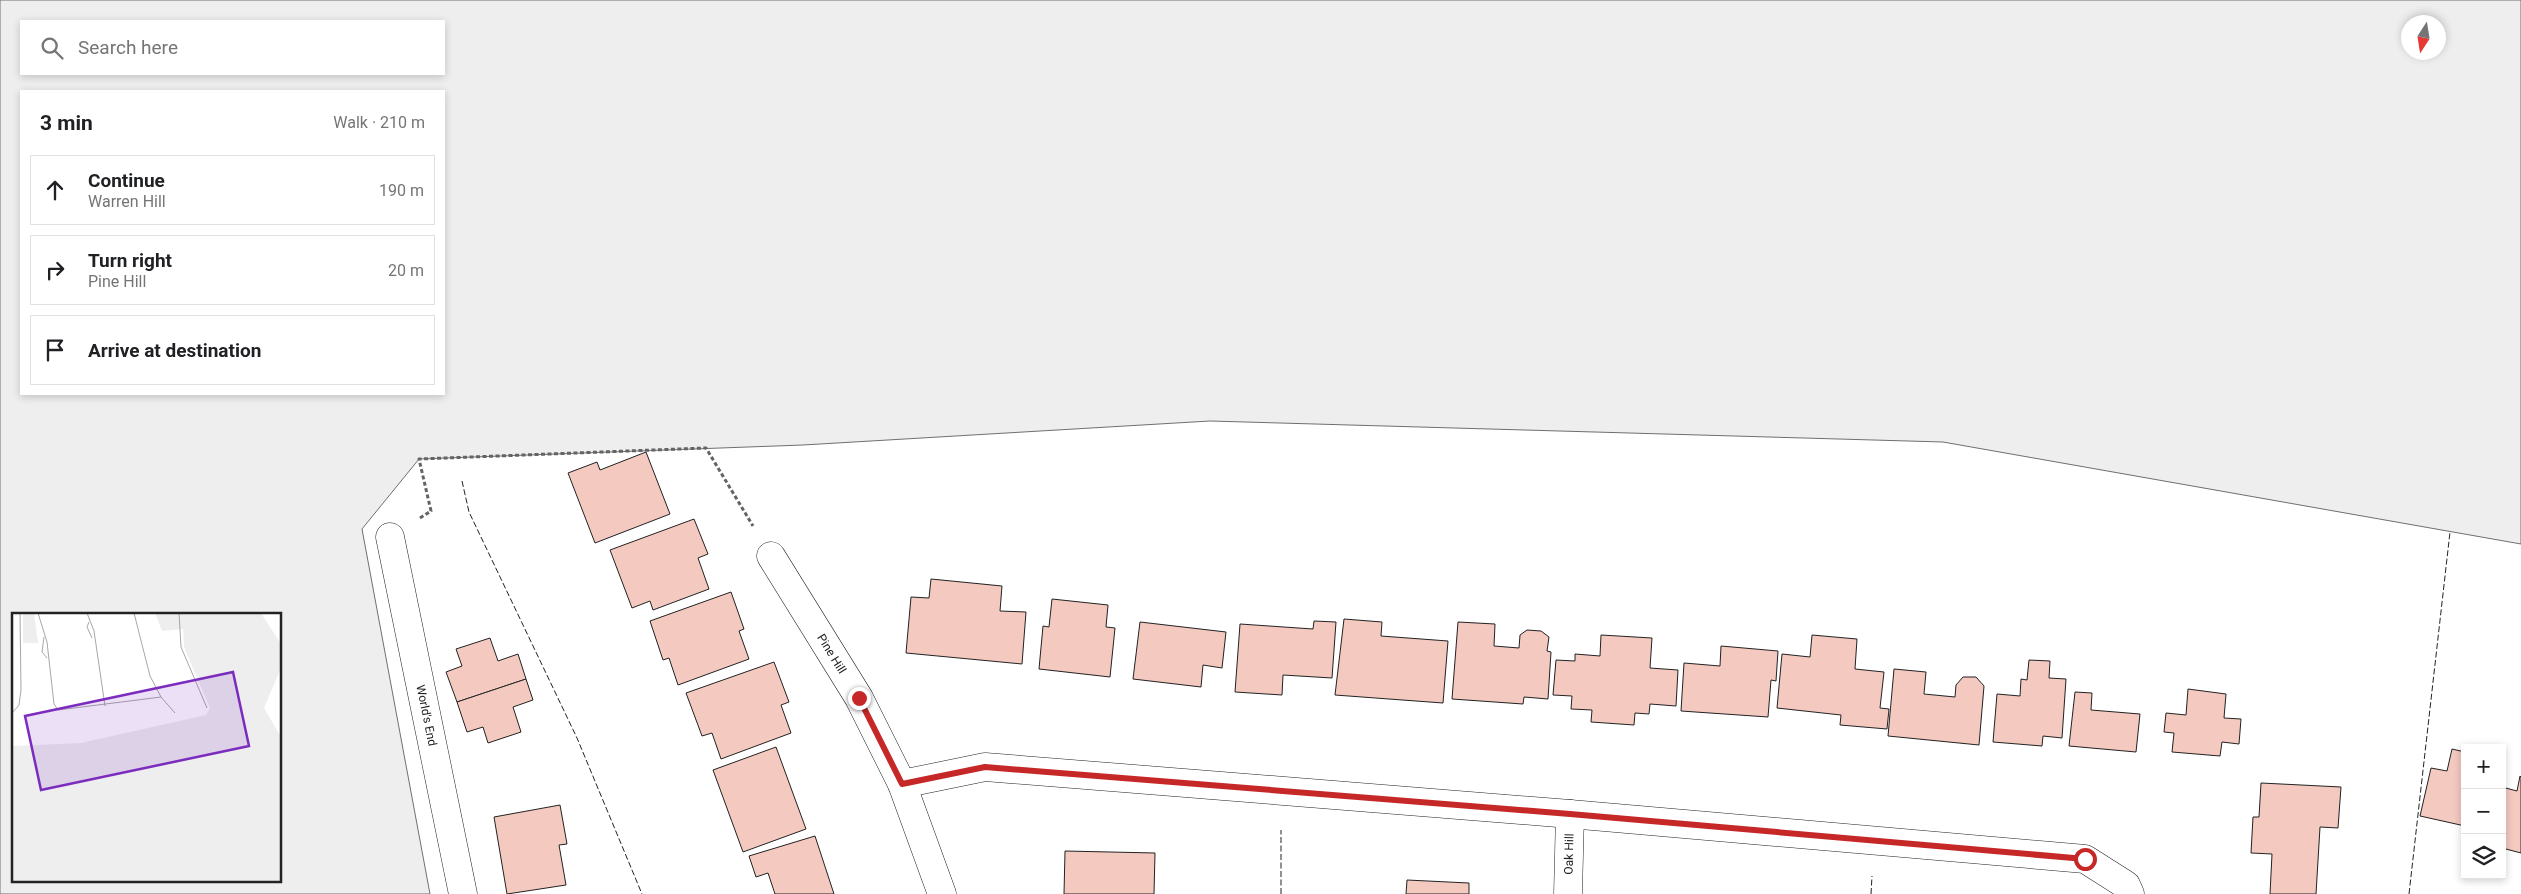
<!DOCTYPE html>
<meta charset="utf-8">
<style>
:root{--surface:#fff;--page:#f2f2f2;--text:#202124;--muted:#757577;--line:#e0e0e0}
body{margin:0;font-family:Roboto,sans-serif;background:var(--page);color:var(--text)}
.controls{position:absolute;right:15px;bottom:15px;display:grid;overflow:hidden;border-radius:0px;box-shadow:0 2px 8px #0003}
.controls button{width:45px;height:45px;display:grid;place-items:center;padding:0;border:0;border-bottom:1px solid var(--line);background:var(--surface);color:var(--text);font:25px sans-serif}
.compass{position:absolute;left:2401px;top:15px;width:45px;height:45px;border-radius:50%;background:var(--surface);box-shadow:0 2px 8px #0003;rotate:192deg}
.stop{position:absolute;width:15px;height:15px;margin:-11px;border:4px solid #c62828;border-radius:50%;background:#fff}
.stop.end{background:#c62828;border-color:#fff;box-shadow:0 1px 5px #0008}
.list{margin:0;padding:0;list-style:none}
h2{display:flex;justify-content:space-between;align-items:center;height:65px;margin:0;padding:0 20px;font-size:21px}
h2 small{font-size:16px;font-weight:400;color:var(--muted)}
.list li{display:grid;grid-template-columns:32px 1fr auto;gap:15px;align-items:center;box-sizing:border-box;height:70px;margin:0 10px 10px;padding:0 10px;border:1px solid var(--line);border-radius:0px}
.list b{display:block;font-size:19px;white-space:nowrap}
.list p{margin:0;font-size:16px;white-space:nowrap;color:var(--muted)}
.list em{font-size:16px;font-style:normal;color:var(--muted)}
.icon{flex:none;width:28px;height:28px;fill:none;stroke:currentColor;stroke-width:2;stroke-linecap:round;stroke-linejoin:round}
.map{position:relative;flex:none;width:2521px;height:894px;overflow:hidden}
.search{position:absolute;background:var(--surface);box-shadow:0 2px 8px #0003;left:20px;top:20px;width:425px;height:55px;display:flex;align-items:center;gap:12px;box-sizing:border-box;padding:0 18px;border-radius:0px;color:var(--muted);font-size:19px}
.panel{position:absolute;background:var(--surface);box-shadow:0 2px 8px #0003;left:20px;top:90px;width:425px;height:305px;border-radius:0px}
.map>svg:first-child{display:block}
.green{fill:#eee;stroke:#6f6f6f;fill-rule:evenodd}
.building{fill:#f3c9c0;stroke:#222}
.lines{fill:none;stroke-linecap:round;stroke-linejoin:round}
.street-casing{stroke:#222;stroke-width:29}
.path{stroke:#646464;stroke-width:3;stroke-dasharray:4 2.5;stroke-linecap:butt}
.street{stroke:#fff;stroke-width:28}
.fence{stroke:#222;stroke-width:1;stroke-dasharray:6 2.5;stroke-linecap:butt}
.route{stroke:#c62828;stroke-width:6}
.labels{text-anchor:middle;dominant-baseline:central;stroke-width:4;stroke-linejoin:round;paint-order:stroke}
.street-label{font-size:12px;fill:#222;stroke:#fff}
.inset-road{fill:none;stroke:#a7a7a7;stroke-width:1}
.view{fill:#7b2cbf;fill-opacity:0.15;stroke:#7b2cbf;stroke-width:2.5}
.inset-edge{fill:none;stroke:#222;stroke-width:2.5}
</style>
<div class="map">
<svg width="2521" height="894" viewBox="0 0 2521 894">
<rect width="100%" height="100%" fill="#fff"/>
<path class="green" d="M 0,0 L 2521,0 L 2521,544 L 1943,442 L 1210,421 L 803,445 L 419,459 L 362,529 L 430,894 L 0,894 ZM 21,21 L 444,21 L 444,74 L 21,74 ZM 2408,22 L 2438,22 L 2438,52 L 2408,52 ZM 21,91 L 444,91 L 444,394 L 21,394 ZM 14,614 L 280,614 L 280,880 L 14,880 Z"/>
<g class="building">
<polygon points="646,452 670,514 595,543 568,473 597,462 600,470"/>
<polygon points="694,519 708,554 698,558 709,589 653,610 650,601 632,608 610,550"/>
<polygon points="931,579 1002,586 1000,611 1026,612 1022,664 906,653 911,597 929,598"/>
<polygon points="731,592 744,629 739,631 749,659 678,685 669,658 663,660 650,621"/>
<polygon points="1052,599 1108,605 1106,627 1115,628 1110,677 1039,669 1043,626 1049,627"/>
<polygon points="1344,619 1382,622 1381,636 1448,641 1443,703 1335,695"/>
<polygon points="1314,621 1336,622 1332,678 1283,675 1282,695 1235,692 1240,624 1313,629"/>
<polygon points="1140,622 1226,632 1222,668 1203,665 1201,687 1133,679"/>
<polygon points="1458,622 1495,624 1494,646 1519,648 1520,635 1527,630 1541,631 1549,637 1547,651 1551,652 1548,699 1524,697 1523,704 1452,699"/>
<polygon points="1601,635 1652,638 1650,668 1678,670 1676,706 1650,704 1649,714 1635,713 1634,725 1591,722 1592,710 1571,709 1572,696 1553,695 1556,660 1575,661 1575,654 1600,656"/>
<polygon points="1812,635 1857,639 1855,669 1884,672 1880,708 1889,709 1887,729 1840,725 1841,715 1777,708 1782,654 1810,657"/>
<polygon points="490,638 498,661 518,654 526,679 457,702 446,672 462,666 456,649"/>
<polygon points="1721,646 1778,651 1776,681 1771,680 1768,717 1681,711 1684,663 1720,666"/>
<polygon points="2029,660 2050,661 2049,678 2066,679 2062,738 2043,736 2042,746 1993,742 1997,694 2020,696 2021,679 2027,680"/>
<polygon points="774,662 789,702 781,705 791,733 721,759 712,733 702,736 686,693"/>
<polygon points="1894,669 1926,672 1924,694 1955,697 1956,685 1963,677 1976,677 1984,686 1979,745 1888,736"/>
<polygon points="526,679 533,700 513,707 521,732 488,743 483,727 467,732 457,702"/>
<polygon points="2188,689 2226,694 2224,718 2241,719 2239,744 2222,742 2220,756 2172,752 2174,733 2164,732 2166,713 2186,715"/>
<polygon points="2075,692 2092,693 2091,710 2140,714 2136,752 2069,746"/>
<polygon points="776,747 806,829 743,852 713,770"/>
<polygon points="2452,749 2465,752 2465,826 2420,816 2431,768 2447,771"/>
<polygon points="2520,776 2521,777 2521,853 2502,848 2502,787 2517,791"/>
<polygon points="2261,783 2341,787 2338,828 2320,827 2316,894 2270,894 2272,854 2251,853 2253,817 2259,817"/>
<polygon points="560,805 567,844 559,845 566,885 507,894 494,817"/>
<polygon points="815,836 834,894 775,894 768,873 756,877 749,856"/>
<polygon points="1065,851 1155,853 1154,894 1064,894"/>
<polygon points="1407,880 1469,883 1469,894 1406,894"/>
</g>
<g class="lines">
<g class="street-casing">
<g id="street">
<path id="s1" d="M 390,537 L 463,894"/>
<path id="s2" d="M 771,556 L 859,698 L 902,784 L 942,894"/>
<polyline points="902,784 985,767 1570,814 2085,859 2126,885 2130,894"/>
<path id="s3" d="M 1568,894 L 1570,814"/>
</g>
</g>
<polyline class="path" points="420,518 431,511 419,459 706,448 753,526"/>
<use href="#street" class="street"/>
<g class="fence">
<polyline points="462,481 469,512 577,738 642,894"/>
<polyline points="1281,894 1281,830"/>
<polyline points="1871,894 1872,876"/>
<polyline points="2409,894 2450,532"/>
</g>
</g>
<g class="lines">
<polyline class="route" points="859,698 902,784 985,767 1570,814 2085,859"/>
</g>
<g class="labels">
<g class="street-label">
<text stroke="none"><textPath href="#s2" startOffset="115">Pine Hill</textPath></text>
<text stroke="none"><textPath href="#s1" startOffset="182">World's End</textPath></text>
<text stroke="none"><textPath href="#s3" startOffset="40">Oak Hill</textPath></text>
</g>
</g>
<g transform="translate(12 613)">
<rect width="269" height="269" fill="#fff"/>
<path d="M 11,0 L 22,0 L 26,30 L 11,30 ZM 143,0 L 249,0 L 269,31 L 269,55 L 252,95 L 269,124 L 269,269 L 0,269 L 0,133 L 69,130 L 194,102 L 198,95 L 172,34 L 171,16 L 150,18 Z" fill="#eee"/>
<path class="inset-road" d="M 26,0 L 35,29 L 42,91 L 46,97 L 149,84M 75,0 L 82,18 L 93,93M 122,0 L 138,63 L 149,84 L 163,100M 167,0 L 169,34 L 195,95M 77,9 L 75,14 L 80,25M 32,24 L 30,39 L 35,45M 0,100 L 7,92 L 9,77 L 8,0"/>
<path class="view" d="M 221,59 L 237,133 L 29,177 L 13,103 Z"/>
<rect width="269" height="269" class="inset-edge"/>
</g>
</svg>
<div class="controls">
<button>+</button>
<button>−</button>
<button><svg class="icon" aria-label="layers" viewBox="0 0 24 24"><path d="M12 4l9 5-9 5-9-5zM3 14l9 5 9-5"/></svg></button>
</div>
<svg class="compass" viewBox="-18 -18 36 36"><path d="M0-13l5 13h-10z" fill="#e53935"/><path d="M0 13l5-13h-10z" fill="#757577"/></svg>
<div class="stop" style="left:2085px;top:859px"></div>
<div class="stop end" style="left:859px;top:698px"></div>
<div class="search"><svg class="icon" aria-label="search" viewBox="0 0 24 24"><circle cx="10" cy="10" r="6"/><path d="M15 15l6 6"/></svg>Search here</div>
<section class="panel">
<h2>3 min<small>Walk · 210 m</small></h2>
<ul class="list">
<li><svg class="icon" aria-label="ahead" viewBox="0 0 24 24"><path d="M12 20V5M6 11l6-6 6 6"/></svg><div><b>Continue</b><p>Warren Hill</p></div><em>190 m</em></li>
<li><svg class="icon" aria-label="right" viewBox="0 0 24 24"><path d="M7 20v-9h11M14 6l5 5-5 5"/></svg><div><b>Turn right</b><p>Pine Hill</p></div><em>20 m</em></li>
<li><svg class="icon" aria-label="arrive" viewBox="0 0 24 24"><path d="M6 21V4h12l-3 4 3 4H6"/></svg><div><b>Arrive at destination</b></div></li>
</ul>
</section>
</div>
